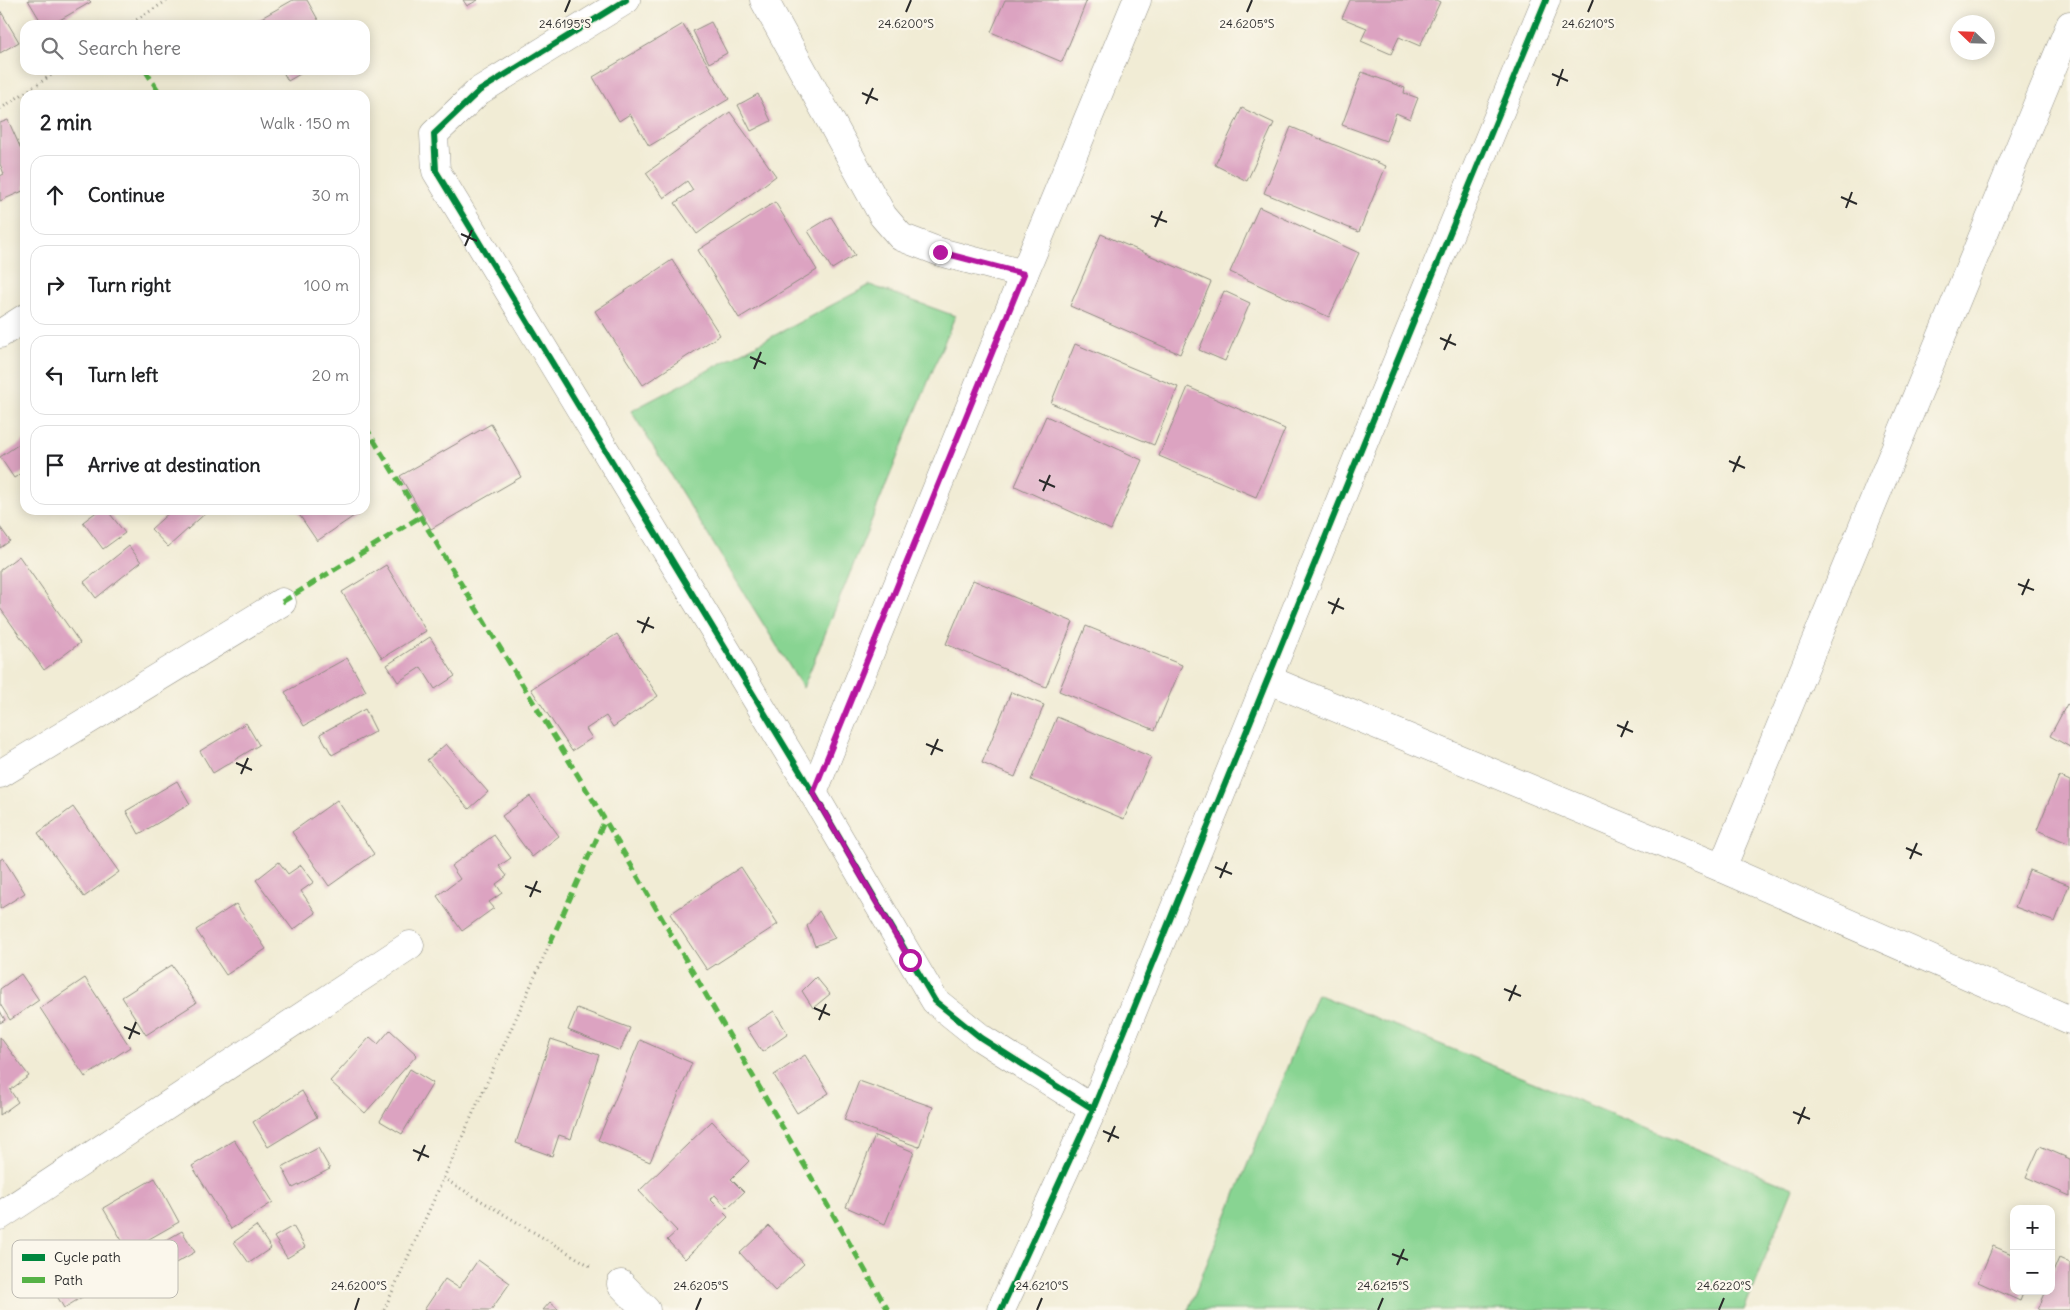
<!DOCTYPE html>
<meta charset="utf-8">
<style>
:root{--surface:#fff;--page:#f2f2f2;--text:#202124;--muted:#757577;--line:#e0e0e0}
body{margin:0;font-family:Delius,sans-serif;background:var(--page);color:var(--text)}
.controls{position:absolute;right:15px;bottom:15px;display:grid;overflow:hidden;border-radius:10px;box-shadow:0 2px 12px #0003}
.controls button{width:45px;height:45px;display:grid;place-items:center;padding:0;border:0;border-bottom:1px solid var(--line);background:var(--surface);color:var(--text);font:25px sans-serif}
.compass{position:absolute;left:1950px;top:15px;width:45px;height:45px;border-radius:50%;background:var(--surface);box-shadow:0 2px 12px #0003;rotate:293deg}
.stop{position:absolute;width:15px;height:15px;margin:-11px;border:4px solid #b5179e;border-radius:50%;background:#fff}
.stop.end{background:#b5179e;border-color:#fff;box-shadow:0 1px 5px #0008}
.list{margin:0;padding:0;list-style:none}
h2{display:flex;justify-content:space-between;align-items:center;height:65px;margin:0;padding:0 20px;font-size:21px}
h2 small{font-size:16px;font-weight:400;color:var(--muted)}
.list li{display:grid;grid-template-columns:32px 1fr auto;gap:15px;align-items:center;box-sizing:border-box;height:80px;margin:0 10px 10px;padding:0 10px;border:1px solid var(--line);border-radius:15px}
.list b{display:block;font-size:19px;white-space:nowrap}
.list em{font-size:16px;font-style:normal;color:var(--muted)}
.icon{flex:none;width:28px;height:28px;fill:none;stroke:currentColor;stroke-width:2;stroke-linecap:round;stroke-linejoin:round}
.map{position:relative;flex:none;width:2070px;height:1310px;overflow:hidden}
.search{position:absolute;background:var(--surface);box-shadow:0 2px 12px #0003;left:20px;top:20px;width:350px;height:55px;display:flex;align-items:center;gap:12px;box-sizing:border-box;padding:0 18px;border-radius:15px;color:var(--muted);font-size:19px}
.panel{position:absolute;background:var(--surface);box-shadow:0 2px 12px #0003;left:20px;top:90px;width:350px;height:425px;border-radius:15px}
.map>svg:first-child{display:block}
.green{fill:#88d492;stroke:#5a805e}
.building{fill:#dca3c1}
.lines{fill:none;stroke-linecap:round;stroke-linejoin:round}
.street-casing{stroke:#8e8c80;stroke-width:29}
.path{stroke:#8e8c80;stroke-width:3;stroke-dasharray:1 4;stroke-linecap:butt}
.street{stroke:#fff;stroke-width:28}
.quiet{stroke:#56b246;stroke-width:5;stroke-dasharray:10 5;stroke-linecap:butt}
.cycleway-casing{stroke:#fbf7ec;stroke-width:9}
.cycleway{stroke:#00873e;stroke-width:6}
.route{stroke:#b5179e;stroke-width:6}
.ticks{fill:none;stroke:#2b2b2b;stroke-width:2}
.key{fill:#fbf7ec;stroke:#bdbab2;stroke-width:1}
.key-label{font-size:14px;fill:#2b2b2b}
.ticks-label{font-size:12px;text-anchor:middle;fill:#2b2b2b;stroke:#fbf7ec;stroke-width:4.5;stroke-linejoin:round;paint-order:stroke}
</style>
<div class="map">
<svg width="2070" height="1310" viewBox="0 0 2070 1310">
<rect width="100%" height="100%" fill="#fbf7ec"/>
<filter id="ink" filterUnits="userSpaceOnUse"><feTurbulence type="fractalNoise" baseFrequency=".02" numOctaves="2"/><feDisplacementMap in="SourceGraphic" scale="10" xChannelSelector="R" yChannelSelector="G"/><feConvolveMatrix kernelMatrix="1 2 1 2 8 2 1 2 1" color-interpolation-filters="sRGB"/></filter>
<filter id="wash" filterUnits="userSpaceOnUse"><feTurbulence type="fractalNoise" baseFrequency=".0096" numOctaves="4" result="noise"/><feDisplacementMap in="SourceGraphic" scale="20" xChannelSelector="R" yChannelSelector="G"/><feGaussianBlur stdDeviation="1.12" result="paint"/><feColorMatrix in="noise" values="0 0 0 0 0 0 0 0 0 0 0 0 0 0 0 0 0 1.4 0 .05"/><feComposite in="paint" operator="in"/></filter>
<g filter="url(#wash)">
<rect width="100%" height="100%" fill="#f1ecd5"/>
<g class="green">
<polygon points="870,285 955,316 803,688 631,411"/>
<polygon points="1317,994 1793,1188 1744,1310 1188,1310"/>
</g>
<g id="blocks">
<g class="building">
<polygon points="28,0 89,0 91,2 51,25 43,25"/>
<polygon points="293,0 307,0 321,25 257,25 256,21"/>
<polygon points="463,0 478,0 467,6"/>
<polygon points="1005,0 1087,0 1062,62 991,32"/>
<polygon points="1350,0 1436,0 1440,2 1420,46 1399,37 1391,54 1361,41 1367,28 1342,18"/>
<polygon points="0,10 19,42 0,53"/>
<polygon points="711,22 727,53 709,63 693,31"/>
<polygon points="683,24 729,99 649,146 630,114 619,121 593,77"/>
<polygon points="282,70 307,70 288,81"/>
<polygon points="1362,72 1405,88 1404,93 1418,98 1410,119 1396,113 1386,141 1342,125"/>
<polygon points="758,94 771,121 751,131 738,105"/>
<polygon points="1242,108 1274,123 1247,181 1215,165"/>
<polygon points="730,112 776,176 697,234 675,203 693,190 687,181 664,198 646,173"/>
<polygon points="8,120 25,158 25,190 0,201 0,176 4,174 0,164 0,123"/>
<polygon points="1291,127 1386,166 1359,232 1264,193"/>
<polygon points="775,202 817,270 739,318 698,250"/>
<polygon points="1259,207 1359,253 1329,317 1230,272"/>
<polygon points="831,217 855,255 832,269 808,231"/>
<polygon points="1101,234 1211,282 1180,354 1070,306"/>
<polygon points="672,260 720,335 643,385 595,311"/>
<polygon points="1224,291 1250,303 1225,361 1199,350"/>
<polygon points="1075,344 1178,387 1154,445 1051,403"/>
<polygon points="1188,387 1285,429 1256,497 1159,456"/>
<polygon points="1046,416 1142,460 1111,530 1015,486"/>
<polygon points="491,424 521,477 431,529 400,476"/>
<polygon points="25,440 25,471 14,478 0,457"/>
<polygon points="99,510 107,510 125,533 103,549 83,522"/>
<polygon points="172,510 209,510 168,547 151,529"/>
<polygon points="296,510 359,510 360,512 317,541"/>
<polygon points="0,527 10,541 0,548"/>
<polygon points="129,546 141,562 96,598 84,582"/>
<polygon points="19,556 80,643 44,670 0,608 0,570"/>
<polygon points="386,565 426,631 382,658 342,592"/>
<polygon points="973,580 1073,622 1046,687 946,644"/>
<polygon points="1086,626 1182,665 1155,730 1059,691"/>
<polygon points="617,634 658,696 613,727 606,716 586,729 592,738 572,751 531,689"/>
<polygon points="430,637 455,676 435,689 421,667 398,682 387,665"/>
<polygon points="347,658 366,691 304,726 285,692"/>
<polygon points="1011,692 1044,705 1015,777 982,763"/>
<polygon points="2067,704 2070,706 2070,747 2050,736"/>
<polygon points="365,709 376,731 332,755 320,734"/>
<polygon points="1057,717 1151,757 1124,819 1031,780"/>
<polygon points="246,723 259,745 213,773 200,751"/>
<polygon points="446,744 488,792 469,809 427,760"/>
<polygon points="2059,776 2070,781 2070,844 2037,830"/>
<polygon points="177,781 190,804 139,834 126,811"/>
<polygon points="530,796 559,836 532,857 502,816"/>
<polygon points="337,800 374,854 329,886 292,832"/>
<polygon points="73,807 119,872 84,897 38,833"/>
<polygon points="494,835 511,858 499,866 507,876 496,884 502,893 489,902 494,908 462,931 437,896 460,879 451,866"/>
<polygon points="3,858 25,893 0,909 0,860"/>
<polygon points="279,862 288,874 301,865 314,882 301,891 316,913 293,930 256,880"/>
<polygon points="741,867 778,924 707,970 670,914"/>
<polygon points="2029,870 2069,885 2055,922 2015,907"/>
<polygon points="236,904 266,949 226,975 196,930"/>
<polygon points="819,911 835,938 815,946 807,926"/>
<polygon points="172,965 196,1003 146,1035 122,997"/>
<polygon points="21,974 39,1000 10,1020 0,1004 0,989"/>
<polygon points="816,977 830,994 813,1008 802,991"/>
<polygon points="85,978 130,1047 85,1077 40,1008"/>
<polygon points="577,1008 630,1028 620,1051 568,1030"/>
<polygon points="0,1011 5,1020 0,1023"/>
<polygon points="774,1011 788,1034 762,1052 747,1028"/>
<polygon points="390,1030 417,1055 365,1113 330,1081 370,1037 378,1044"/>
<polygon points="0,1037 29,1076 10,1090 18,1102 0,1115"/>
<polygon points="551,1039 599,1055 571,1139 559,1135 552,1156 516,1143"/>
<polygon points="640,1040 692,1063 650,1162 598,1140"/>
<polygon points="805,1055 829,1093 797,1113 774,1075"/>
<polygon points="410,1069 433,1083 402,1134 380,1121"/>
<polygon points="859,1081 933,1107 919,1147 844,1120"/>
<polygon points="302,1091 317,1117 268,1147 253,1122"/>
<polygon points="712,1121 749,1161 731,1179 744,1192 727,1208 715,1195 710,1199 728,1217 685,1259 667,1240 677,1231 639,1191"/>
<polygon points="875,1136 914,1152 885,1224 846,1207"/>
<polygon points="234,1140 273,1202 231,1229 192,1166"/>
<polygon points="2040,1146 2070,1159 2070,1196 2026,1177"/>
<polygon points="318,1148 330,1169 293,1188 282,1167"/>
<polygon points="155,1178 179,1222 128,1251 103,1208"/>
<polygon points="256,1226 271,1248 249,1263 234,1242"/>
<polygon points="293,1226 305,1247 287,1258 274,1237"/>
<polygon points="769,1226 804,1264 775,1291 740,1253"/>
<polygon points="182,1231 195,1252 144,1281 132,1260"/>
<polygon points="1993,1246 2014,1255 2014,1291 2024,1291 2020,1301 1978,1282"/>
<polygon points="96,1257 110,1280 64,1308 50,1284"/>
<polygon points="2059,1258 2070,1263 2070,1310 2038,1310 2046,1291 2051,1291 2051,1277"/>
<polygon points="478,1260 510,1283 491,1310 424,1310 445,1279 459,1288"/>
<polygon points="550,1302 559,1310 543,1310"/>
</g>
</g>
</g>
<g filter="url(#ink)">
<use href="#blocks" fill-opacity="0" stroke="#8e8c80" stroke-width="1"/>
<g class="lines">
<g class="street-casing">
<g id="street">
<polyline points="626,0 479,91 434,134 436,171 813,793 935,1001 981,1038 1093,1109"/>
<polyline points="764,0 883,216 901,237 940,252 1024,274"/>
<polyline points="0,334 25,318"/>
<polyline points="1269,680 1722,868 2070,1020"/>
<polyline points="0,774 282,602"/>
<polyline points="813,793 1024,274 1137,0"/>
<polyline points="1722,868 2070,25"/>
<polyline points="0,1216 410,945"/>
<polyline points="621,1284 646,1310"/>
<polyline points="1001,1310 1093,1109 1368,432 1546,0"/>
</g>
</g>
<g class="path">
<polyline points="128,25 168,0"/>
<polyline points="0,109 59,70"/>
<polyline points="443,1178 592,1267"/>
<polyline points="384,1310 550,943"/>
</g>
<use href="#street" class="street"/>
<g class="quiet">
<polyline points="145,70 161,95"/>
<polyline points="365,426 605,820 888,1310"/>
<polyline points="282,602 420,517"/>
<polyline points="550,943 605,820"/>
</g>
<g class="cycleway-casing">
<g id="cycleway">
<polyline points="626,0 479,91 434,134 436,171 813,793 935,1001 981,1038 1093,1109"/>
<polyline points="1001,1310 1093,1109 1368,432 1546,0"/>
</g>
</g>
<use href="#cycleway" class="cycleway"/>
</g>
</g>
<g class="lines" filter="url(#ink)">
<polyline class="route" points="910,960 813,793 1024,274 940,252"/>
</g>
<path class="ticks" d="M 565,12 L 570,0M 906,12 L 911,0M 1247,12 L 1252,0M 1588,12 L 1593,0M 1552,74 L 1568,81M 1557,86 L 1563,69M 862,93 L 878,100M 866,104 L 873,88M 1841,197 L 1857,204M 1846,208 L 1852,192M 1151,216 L 1167,222M 1155,227 L 1162,211M 461,234 L 477,241M 465,246 L 472,230M 1440,338 L 1456,345M 1444,350 L 1451,334M 750,357 L 766,364M 754,369 L 761,352M 1729,461 L 1745,468M 1733,472 L 1740,456M 1039,480 L 1055,487M 1043,491 L 1050,475M 2018,584 L 2034,590M 2022,595 L 2029,579M 1328,602 L 1344,609M 1332,614 L 1339,598M 637,621 L 654,628M 642,633 L 649,617M 1617,725 L 1633,732M 1621,737 L 1628,721M 926,744 L 943,751M 931,755 L 938,739M 236,763 L 252,770M 241,774 L 248,758M 1906,848 L 1922,855M 1910,859 L 1917,843M 1215,867 L 1232,874M 1220,878 L 1227,862M 525,886 L 541,892M 530,897 L 537,881M 1504,989 L 1521,996M 1509,1001 L 1516,985M 814,1008 L 830,1015M 819,1020 L 826,1004M 124,1027 L 140,1034M 129,1039 L 136,1022M 1793,1112 L 1810,1119M 1798,1124 L 1805,1107M 1103,1131 L 1119,1138M 1108,1142 L 1115,1126M 413,1150 L 429,1157M 418,1161 L 425,1145M 1392,1254 L 1408,1260M 1397,1265 L 1404,1249M 355,1310 L 359,1298M 696,1310 L 701,1298M 1037,1310 L 1042,1298M 1378,1310 L 1383,1298M 1719,1310 L 1724,1298"/>
<rect x="12" y="1240" width="166" height="58" rx="8" class="key"/>
<rect x="22" y="1254" width="23" height="7" fill="#00873e"/>
<rect x="22" y="1277" width="23" height="6" fill="#56b246"/>
<g class="key-label">
<text x="54" y="1262">Cycle path</text>
<text x="54" y="1285">Path</text>
</g>
<g class="ticks-label">
<text x="565" y="28">24.6195°S</text>
<text x="906" y="28">24.6200°S</text>
<text x="1247" y="28">24.6205°S</text>
<text x="1588" y="28">24.6210°S</text>
<text x="359" y="1290">24.6200°S</text>
<text x="701" y="1290">24.6205°S</text>
<text x="1042" y="1290">24.6210°S</text>
<text x="1383" y="1290">24.6215°S</text>
<text x="1724" y="1290">24.6220°S</text>
</g>
</svg>
<div class="controls">
<button>+</button>
<button>−</button>
</div>
<svg class="compass" viewBox="-18 -18 36 36"><path d="M0-13l5 13h-10z" fill="#e53935"/><path d="M0 13l5-13h-10z" fill="#757577"/></svg>
<div class="stop" style="left:910px;top:960px"></div>
<div class="stop end" style="left:940px;top:252px"></div>
<div class="search"><svg class="icon" aria-label="search" viewBox="0 0 24 24"><circle cx="10" cy="10" r="6"/><path d="M15 15l6 6"/></svg>Search here</div>
<section class="panel">
<h2>2 min<small>Walk · 150 m</small></h2>
<ul class="list">
<li><svg class="icon" aria-label="ahead" viewBox="0 0 24 24"><path d="M12 20V5M6 11l6-6 6 6"/></svg><div><b>Continue</b></div><em>30 m</em></li>
<li><svg class="icon" aria-label="right" viewBox="0 0 24 24"><path d="M7 20v-9h11M14 6l5 5-5 5"/></svg><div><b>Turn right</b></div><em>100 m</em></li>
<li><svg class="icon" aria-label="left" viewBox="0 0 24 24"><path d="M17 20v-9H6M10 6l-5 5 5 5"/></svg><div><b>Turn left</b></div><em>20 m</em></li>
<li><svg class="icon" aria-label="arrive" viewBox="0 0 24 24"><path d="M6 21V4h12l-3 4 3 4H6"/></svg><div><b>Arrive at destination</b></div></li>
</ul>
</section>
</div>
